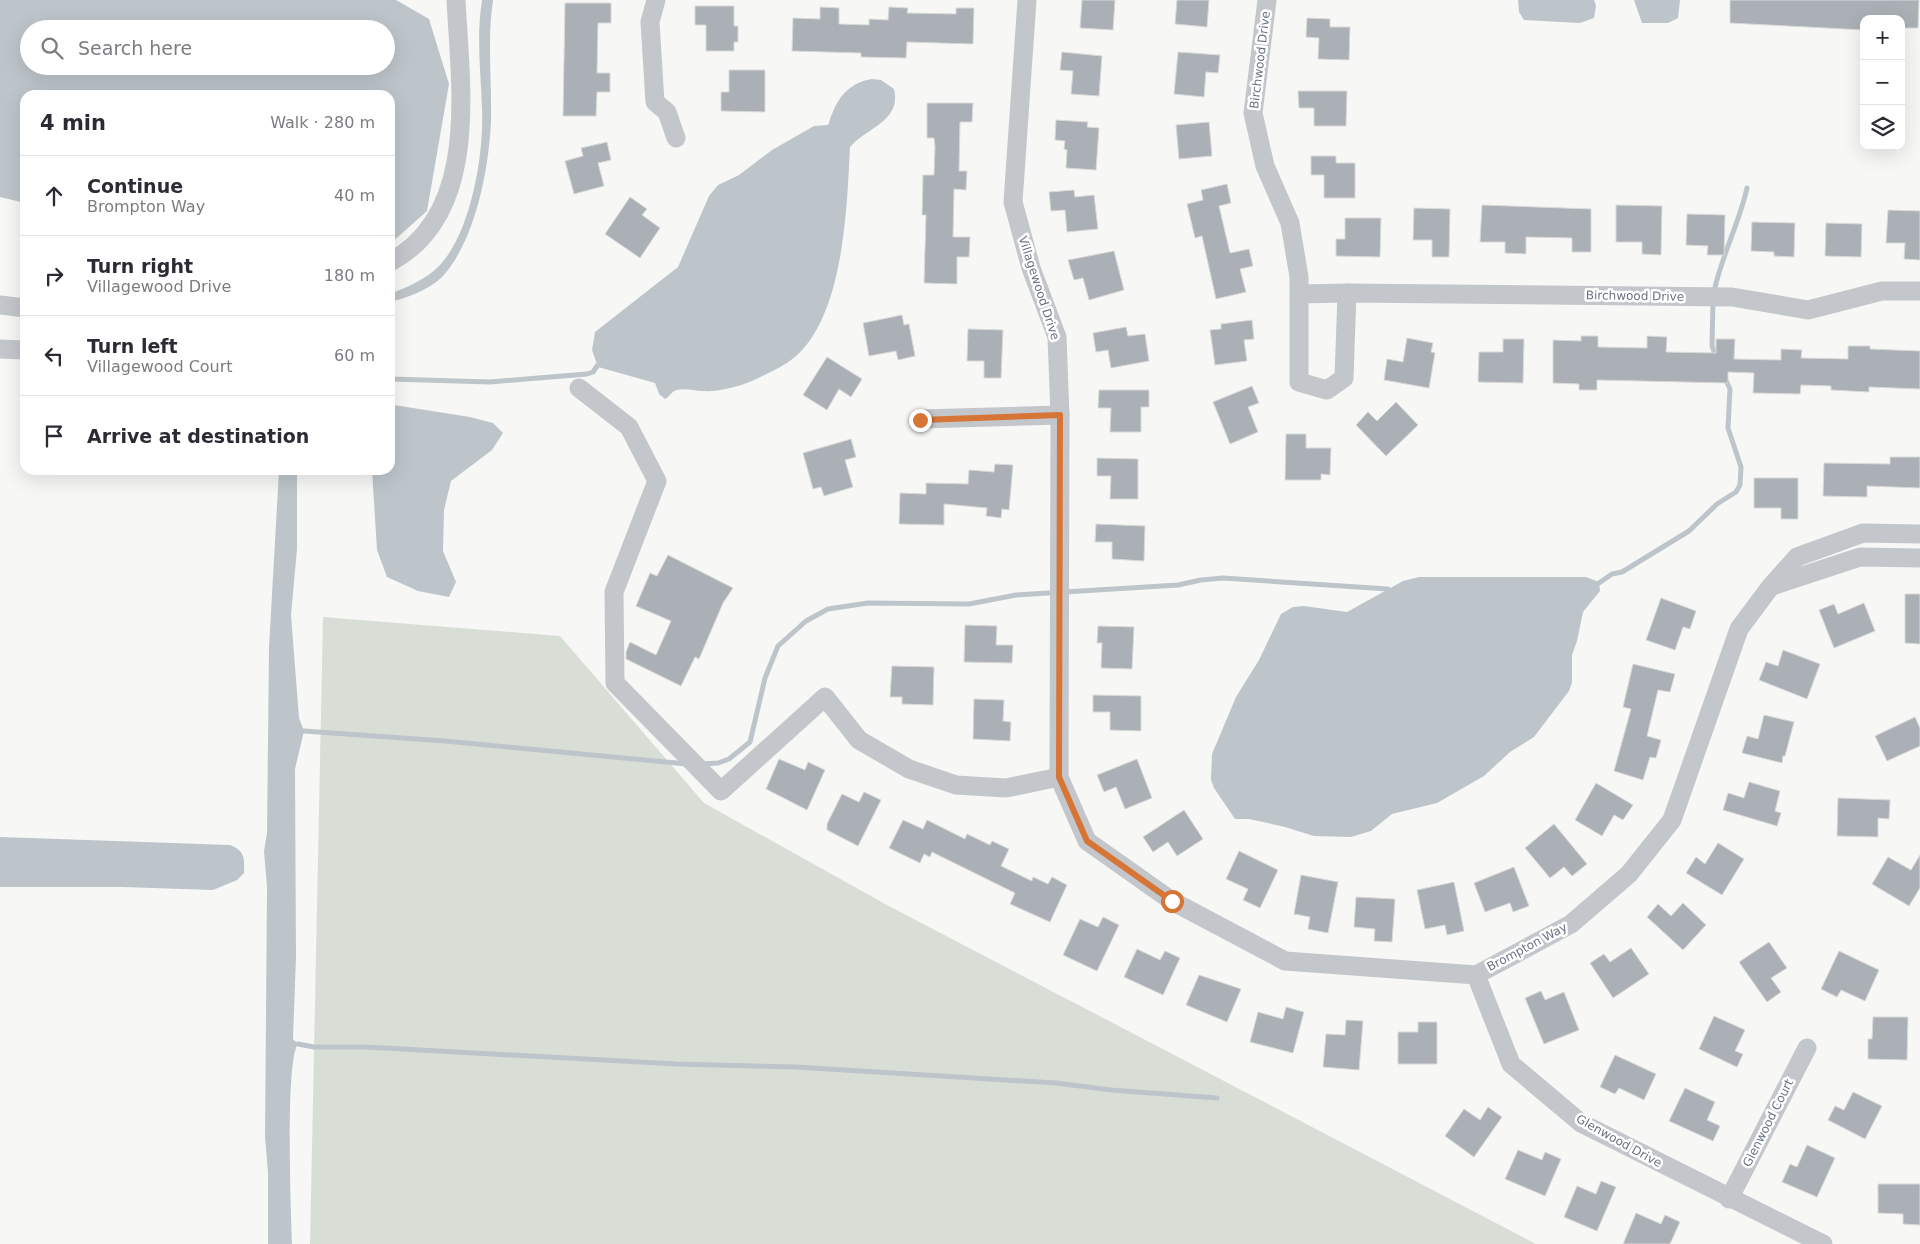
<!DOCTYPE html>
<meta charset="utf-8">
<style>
:root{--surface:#fff;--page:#f7f7f7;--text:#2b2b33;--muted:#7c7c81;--line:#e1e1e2}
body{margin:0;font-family:"DejaVu Sans",sans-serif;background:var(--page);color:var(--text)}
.controls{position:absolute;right:15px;top:15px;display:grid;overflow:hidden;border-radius:10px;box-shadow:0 5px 20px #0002}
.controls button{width:45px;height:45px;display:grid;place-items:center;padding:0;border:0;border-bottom:1px solid var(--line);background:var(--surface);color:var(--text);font:25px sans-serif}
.stop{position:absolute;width:15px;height:15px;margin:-11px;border:4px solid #d67536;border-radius:50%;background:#fff}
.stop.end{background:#d67536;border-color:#fff;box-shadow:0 1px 5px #0008}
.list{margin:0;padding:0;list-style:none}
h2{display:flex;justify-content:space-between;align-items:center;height:65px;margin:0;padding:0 20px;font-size:21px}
h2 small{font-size:16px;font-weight:400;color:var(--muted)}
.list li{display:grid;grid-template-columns:32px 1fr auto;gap:15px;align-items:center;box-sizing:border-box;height:80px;padding:0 20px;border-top:1px solid var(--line)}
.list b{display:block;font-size:19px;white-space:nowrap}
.list p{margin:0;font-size:16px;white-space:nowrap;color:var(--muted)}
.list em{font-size:16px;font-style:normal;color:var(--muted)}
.icon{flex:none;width:28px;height:28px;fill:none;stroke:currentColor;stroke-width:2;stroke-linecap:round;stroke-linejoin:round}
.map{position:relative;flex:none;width:1920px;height:1244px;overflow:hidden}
.search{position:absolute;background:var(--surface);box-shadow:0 5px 20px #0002;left:20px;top:20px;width:375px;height:55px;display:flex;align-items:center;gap:12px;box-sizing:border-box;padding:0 18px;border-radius:28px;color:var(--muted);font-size:19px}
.panel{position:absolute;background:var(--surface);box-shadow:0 5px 20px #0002;left:20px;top:90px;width:375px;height:385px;border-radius:15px}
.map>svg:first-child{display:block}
.green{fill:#d8ded6}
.water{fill:#bdc5cb;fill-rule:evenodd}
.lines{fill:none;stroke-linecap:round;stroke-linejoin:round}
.stream{stroke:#bdc5cb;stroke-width:5}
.building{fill:#abb0b7;stroke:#d9d9d7}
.minor{stroke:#c3c6ca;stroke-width:19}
.route{stroke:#d67536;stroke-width:6}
.labels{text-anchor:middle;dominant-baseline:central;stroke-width:5;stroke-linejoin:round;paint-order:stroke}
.street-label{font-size:12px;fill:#697383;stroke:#fff}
</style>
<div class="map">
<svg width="1920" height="1244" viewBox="0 0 1920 1244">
<rect width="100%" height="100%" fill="#f7f7f5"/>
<polygon class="green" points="323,617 560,636 704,803 887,905 1536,1244 310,1244"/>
<g class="water">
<path d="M 0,0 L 396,0 L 429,19 L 449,84 L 427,211 L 390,244 L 390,95 L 25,95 L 25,203 L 0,197 ZM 29,29 L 386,29 L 386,66 L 29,66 Z"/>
<path d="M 482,0 L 493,0 C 487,40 492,81 491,121 C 489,169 475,243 441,278 C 428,290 407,298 390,302 L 390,294 C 408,287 426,279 439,266 C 471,233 484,154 482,110 C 481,73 476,38 482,0 Z"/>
<polygon points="1518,0 1594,0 1596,6 1594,18 1580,23 1524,20 1519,12"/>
<polygon points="1634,0 1680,0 1678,18 1668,23 1642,23"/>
<path d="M 872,79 L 881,80 L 894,89 C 902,121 866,128 850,147 C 847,207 844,315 795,357 C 783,367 766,374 752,381 C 737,387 719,392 703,391 C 695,391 685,388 677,390 C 672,391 669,397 665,399 L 659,394 L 655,383 L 598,367 L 592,350 L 595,332 L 678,267 L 709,196 L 718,185 L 739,175 L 772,150 L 814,126 L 828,125 C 830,121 830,118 832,114 C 839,95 852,82 872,79 Z"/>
<polygon points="394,405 470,417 493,423 503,433 492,450 451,481 444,510 443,551 456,582 449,597 418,591 387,577 377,550 372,470 390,470 390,408"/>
<path d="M 279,470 L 297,470 L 297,549 L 291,615 L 299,718 L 304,731 L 295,769 L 296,957 L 293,1039 L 298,1044 C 285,1060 291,1214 292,1244 L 268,1244 L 268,1172 L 265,1138 L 267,887 L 264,851 L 267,833 L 269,648 Z"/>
<polygon points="1419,577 1586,577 1599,582 1600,591 1583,612 1577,641 1572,655 1572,682 1569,691 1534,737 1510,752 1484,776 1437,803 1392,814 1371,831 1351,837 1314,836 1285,827 1249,819 1235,819 1214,788 1211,780 1212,754 1236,697 1259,660 1281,614 1293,607 1304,606 1347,612 1403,581"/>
<path d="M 0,837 L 230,845 C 244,850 245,858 244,873 L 237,880 L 213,890 L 122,887 L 0,887 Z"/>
</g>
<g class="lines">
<g class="stream">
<path d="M 1714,292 C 1721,257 1739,224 1747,188"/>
<polyline points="1713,301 1712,346 1717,359"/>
<polyline points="390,379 490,382 587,374 593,372 597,366"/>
<polyline points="1599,583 1612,574 1622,572 1689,531 1717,504 1736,492 1740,485 1741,467 1728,428 1730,389 1725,378"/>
<polyline points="304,731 445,741 687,764"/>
<polyline points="700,764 718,763 729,759 750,742 765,678 778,646 806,621 828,609 868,603 969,604 1016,595 1178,585 1201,580 1223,578 1388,589"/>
<polyline points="298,1044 314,1047 366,1047 676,1064 796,1067 1056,1083 1111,1090 1217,1098"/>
</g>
</g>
<g class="building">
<polygon points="1082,0 1115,0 1113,30 1080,28"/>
<polygon points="1177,0 1209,0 1207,27 1175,24"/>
<polygon points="1730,0 1919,0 1918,28 1901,28 1901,19 1864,19 1864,30 1730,23"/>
<polygon points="565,3 611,3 611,23 598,23 597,73 610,73 610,92 597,92 596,116 563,116"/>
<polygon points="695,6 734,6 734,26 738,26 738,42 734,42 734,51 706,51 706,25 695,25"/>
<polygon points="820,7 839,8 839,24 869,25 869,19 888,20 889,7 908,8 907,13 956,14 956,8 974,8 973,44 907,42 906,58 861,57 861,53 792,51 793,18 820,19"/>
<polygon points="1307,18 1330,19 1330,27 1350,27 1349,60 1318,59 1319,38 1306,37"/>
<polygon points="1062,52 1102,56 1099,96 1071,94 1073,71 1060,70"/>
<polygon points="1178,52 1220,55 1218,73 1206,72 1204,97 1174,94"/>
<polygon points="729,70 765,70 765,112 721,111 721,92 729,92"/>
<polygon points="1298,91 1347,91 1346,126 1314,126 1314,108 1299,108"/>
<polygon points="927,103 973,103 972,122 960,122 959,171 967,171 966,190 954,189 953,237 970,237 969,257 957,257 957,284 924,283 926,215 922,215 923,175 934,175 935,147 934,138 927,138"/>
<polygon points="1056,120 1088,122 1087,127 1099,128 1096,170 1066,168 1067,150 1064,149 1065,141 1055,140"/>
<polygon points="1209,122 1212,156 1179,159 1176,125"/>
<polygon points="607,142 611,160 598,163 604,186 574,194 565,161 583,156 581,148"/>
<polygon points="1311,156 1336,156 1336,163 1355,163 1355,198 1324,198 1324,175 1311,175"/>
<polygon points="1227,184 1231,203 1219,206 1230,253 1249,249 1253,266 1240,269 1246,292 1216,299 1202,236 1195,238 1187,204 1203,200 1201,190"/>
<polygon points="1074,190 1075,197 1094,195 1098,229 1067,232 1065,210 1051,211 1049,192"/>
<polygon points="630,197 647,209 642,215 660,228 640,258 605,234"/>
<polygon points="1482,205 1591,209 1591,252 1572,252 1572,238 1526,237 1526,254 1505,253 1505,242 1480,242"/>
<polygon points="1616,205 1662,206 1661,255 1642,254 1642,242 1616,242"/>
<polygon points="1414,208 1450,209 1449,257 1432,257 1432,240 1413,240"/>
<polygon points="1888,210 1920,211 1920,260 1904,259 1905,243 1886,243"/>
<polygon points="1687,214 1725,215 1724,255 1707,255 1708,246 1686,245"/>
<polygon points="1345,218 1381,218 1380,257 1336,256 1336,239 1345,239"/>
<polygon points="1752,222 1795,223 1794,257 1774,256 1774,252 1751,251"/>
<polygon points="1826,223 1862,224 1861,257 1825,256"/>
<polygon points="1114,251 1124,290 1089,300 1083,278 1074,280 1068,260"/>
<polygon points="902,315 904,325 909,324 915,356 898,360 896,351 869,356 863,323"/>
<polygon points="1252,320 1254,339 1244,340 1247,361 1215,365 1210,330 1221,329 1221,324"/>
<polygon points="1126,327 1128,336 1145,334 1149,361 1111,368 1108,350 1096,352 1093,333"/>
<polygon points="968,329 1003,330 1001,378 984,378 984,361 967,361"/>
<polygon points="1581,336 1598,336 1598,347 1647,348 1647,336 1667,337 1666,352 1716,353 1716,339 1735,339 1734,359 1781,360 1781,349 1802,350 1801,358 1848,359 1848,346 1870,346 1870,349 1920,351 1920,389 1869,387 1869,392 1831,390 1831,386 1801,385 1800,394 1753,393 1754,373 1728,372 1728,383 1597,380 1597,390 1579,390 1579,384 1553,383 1553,340 1581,341"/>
<polygon points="1407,338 1433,343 1431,352 1435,353 1429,388 1384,380 1387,359 1403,362"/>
<polygon points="1503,339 1524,339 1523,383 1478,382 1479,352 1503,352"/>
<polygon points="827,357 862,379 851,397 839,389 827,410 803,395"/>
<polygon points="1252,386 1259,403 1248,407 1258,432 1230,444 1213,402"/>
<polygon points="1099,390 1149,390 1149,407 1141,407 1141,432 1110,432 1111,408 1098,408"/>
<polygon points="1396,402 1418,425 1386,456 1356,425 1368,412 1377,421"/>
<polygon points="1286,434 1306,434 1306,448 1331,448 1330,475 1321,474 1321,480 1285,480"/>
<polygon points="851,439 856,457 845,460 853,487 824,496 821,487 813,489 803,453"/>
<polygon points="1890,457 1920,457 1920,488 1867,486 1867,497 1823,496 1824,463 1890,464"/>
<polygon points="1097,458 1138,459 1138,499 1110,499 1111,476 1097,476"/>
<polygon points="995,464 1013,465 1009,510 1002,509 1001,518 986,516 987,508 944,504 944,525 899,524 900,493 926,494 926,483 968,484 969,470 994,472"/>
<polygon points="1754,478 1798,478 1798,519 1781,519 1781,508 1754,508"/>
<polygon points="1096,524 1145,526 1144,561 1112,559 1112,542 1095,542"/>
<polygon points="668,555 733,588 723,603 699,659 695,657 681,686 626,659 626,652 630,642 656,655 671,621 636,606 650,573 657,576"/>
<polygon points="1905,594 1920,594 1920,644 1905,643"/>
<polygon points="1661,598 1696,611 1690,629 1683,627 1675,650 1646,640"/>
<polygon points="1864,603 1875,631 1834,648 1819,610 1834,604 1838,614"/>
<polygon points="965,625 997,626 996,645 1013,645 1012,663 964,662"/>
<polygon points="1098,626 1134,627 1132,669 1101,668 1102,643 1097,643"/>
<polygon points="1783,650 1820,664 1807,699 1759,680 1766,662 1778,666"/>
<polygon points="1633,664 1675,674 1670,692 1658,690 1647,736 1661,740 1656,758 1650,757 1643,780 1614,771 1631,709 1623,707"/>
<polygon points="892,666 934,667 933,705 902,704 902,697 890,697"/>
<polygon points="1093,695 1141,696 1141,731 1110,730 1110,712 1093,712"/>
<polygon points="974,699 1004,700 1003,721 1011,722 1010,741 973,739"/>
<polygon points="1764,715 1794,722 1785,756 1783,756 1782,763 1742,753 1747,736 1758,739"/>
<polygon points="1915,717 1920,728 1920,746 1887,761 1875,736"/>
<polygon points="779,759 805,770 808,762 825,770 807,810 766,789"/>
<polygon points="1137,759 1152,798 1125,809 1116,787 1104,792 1097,775"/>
<polygon points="1749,782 1780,791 1775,811 1781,813 1777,826 1723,810 1728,793 1744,798"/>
<polygon points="1596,783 1633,805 1623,820 1614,815 1602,836 1575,820"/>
<polygon points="864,792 881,800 858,846 827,830 827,824 842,794 859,802"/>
<polygon points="1838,798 1890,800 1889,819 1878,818 1878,837 1837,836"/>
<polygon points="1184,810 1203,839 1177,856 1168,842 1153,852 1143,837"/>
<polygon points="903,820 923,829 927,820 965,839 967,834 990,845 992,841 1009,849 1001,866 1032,881 1033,877 1048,884 1052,877 1067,885 1050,922 1010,904 1015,893 932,852 930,857 924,854 920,863 889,848"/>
<polygon points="1554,824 1587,864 1572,876 1564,867 1550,878 1525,848"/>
<polygon points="1718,843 1744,859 1722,895 1686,873 1696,857 1705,864"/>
<polygon points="1239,851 1278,870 1260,908 1243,900 1248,889 1226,879"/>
<polygon points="1920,855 1920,888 1909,906 1872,884 1888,857 1911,870"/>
<polygon points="1514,867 1529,906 1513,912 1510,903 1485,912 1474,883"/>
<polygon points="1301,875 1338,882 1328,933 1308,929 1310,917 1294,914"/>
<polygon points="1454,882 1464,931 1447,935 1445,925 1425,929 1417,890"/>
<polygon points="1356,897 1395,899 1392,942 1374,941 1375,929 1354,927"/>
<polygon points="1683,903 1706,925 1683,950 1647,917 1658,904 1671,916"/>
<polygon points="1103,917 1119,925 1097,971 1063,955 1080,919 1098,927"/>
<polygon points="1769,942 1787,968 1771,978 1781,992 1767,1002 1739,962"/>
<polygon points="1631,948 1649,974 1613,998 1590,963 1604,954 1610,962"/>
<polygon points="1137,949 1160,960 1165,951 1180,958 1163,995 1124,977"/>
<polygon points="1839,951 1879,970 1865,1001 1841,990 1837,997 1821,989"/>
<polygon points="1199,975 1241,989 1227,1022 1186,1005"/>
<polygon points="1541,991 1545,1000 1564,992 1579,1030 1544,1044 1525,998"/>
<polygon points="1286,1007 1304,1012 1293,1053 1250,1042 1258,1012 1283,1019"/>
<polygon points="1714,1016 1745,1030 1735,1051 1743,1054 1737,1067 1699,1049"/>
<polygon points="1873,1017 1908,1017 1907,1060 1868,1059 1868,1039 1872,1039"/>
<polygon points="1346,1020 1363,1021 1359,1070 1323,1067 1326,1034 1345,1035"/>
<polygon points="1418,1022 1437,1022 1437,1064 1398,1064 1398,1032 1418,1032"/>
<polygon points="1615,1055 1656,1074 1644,1100 1619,1088 1615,1094 1600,1087"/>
<polygon points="1685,1088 1715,1102 1707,1120 1720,1126 1713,1141 1669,1121"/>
<polygon points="1853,1092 1882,1106 1865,1139 1828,1120 1835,1106 1844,1110"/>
<polygon points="1488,1107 1502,1117 1474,1157 1445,1136 1464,1109 1480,1120"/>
<polygon points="1807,1145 1835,1158 1817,1197 1782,1182 1790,1164 1797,1167"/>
<polygon points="1518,1150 1542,1160 1545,1152 1561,1159 1545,1196 1505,1179"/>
<polygon points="1601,1181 1616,1187 1597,1231 1564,1217 1577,1186 1596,1194"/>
<polygon points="1878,1184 1920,1184 1920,1225 1903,1224 1903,1214 1878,1213"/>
<polygon points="1636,1213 1661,1224 1665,1215 1680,1222 1670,1244 1623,1244"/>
</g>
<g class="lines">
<g class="minor">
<polyline points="656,0 650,22 655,102 667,112 676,138"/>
<polyline points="1027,0 1013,202 1031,268 1057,337 1060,415 1059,777 1087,841 1172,901 1285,961 1476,975 1571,924 1629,874 1672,820 1739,629 1771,586 1797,557 1863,533 1920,534"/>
<polyline points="1267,0 1253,113 1265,166 1290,223 1299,277 1299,382 1327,390 1344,378 1347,293 1732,297 1808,310 1882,291 1920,291"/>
<path d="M 390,262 C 481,214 460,84 456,0"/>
<polyline points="1300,294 1347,293"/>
<polyline points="0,305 25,308"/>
<polyline points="0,349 25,350"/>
<polyline points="579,388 629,427 657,481 614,592 615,683 721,791 825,697 859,740 909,769 956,785 1006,788 1059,777"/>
<polyline points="920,419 1060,415"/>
<polyline points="1772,586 1860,557 1920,558"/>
<polyline points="1476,975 1511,1064 1581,1123 1823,1244"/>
<polyline points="1729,1199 1807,1048"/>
</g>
</g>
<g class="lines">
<polyline class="route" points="920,420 1060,415 1059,777 1087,841 1172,901"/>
</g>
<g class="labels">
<g class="street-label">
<text transform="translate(1260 60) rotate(-83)">Birchwood Drive</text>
<text transform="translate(1039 288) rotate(72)">Villagewood Drive</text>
<text transform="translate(1635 296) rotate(1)">Birchwood Drive</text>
<text transform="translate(1527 947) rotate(-28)">Brompton Way</text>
<text transform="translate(1768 1123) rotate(-63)">Glenwood Court</text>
<text transform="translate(1619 1141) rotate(29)">Glenwood Drive</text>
</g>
</g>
</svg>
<div class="controls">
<button>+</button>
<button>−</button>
<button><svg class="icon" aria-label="layers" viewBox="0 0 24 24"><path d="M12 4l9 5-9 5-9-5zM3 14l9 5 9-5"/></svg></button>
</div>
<div class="stop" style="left:1172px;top:901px"></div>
<div class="stop end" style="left:920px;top:420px"></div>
<div class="search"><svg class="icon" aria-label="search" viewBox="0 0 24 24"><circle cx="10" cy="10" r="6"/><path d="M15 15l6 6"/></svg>Search here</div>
<section class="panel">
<h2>4 min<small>Walk · 280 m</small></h2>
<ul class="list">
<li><svg class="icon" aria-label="ahead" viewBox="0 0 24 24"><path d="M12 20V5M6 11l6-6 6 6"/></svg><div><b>Continue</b><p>Brompton Way</p></div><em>40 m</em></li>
<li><svg class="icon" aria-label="right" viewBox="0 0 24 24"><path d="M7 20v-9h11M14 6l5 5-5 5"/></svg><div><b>Turn right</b><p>Villagewood Drive</p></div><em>180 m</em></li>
<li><svg class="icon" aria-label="left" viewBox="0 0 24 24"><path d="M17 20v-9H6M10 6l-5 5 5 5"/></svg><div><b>Turn left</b><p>Villagewood Court</p></div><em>60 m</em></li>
<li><svg class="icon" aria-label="arrive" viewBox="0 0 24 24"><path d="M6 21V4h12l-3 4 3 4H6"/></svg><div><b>Arrive at destination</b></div></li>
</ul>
</section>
</div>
